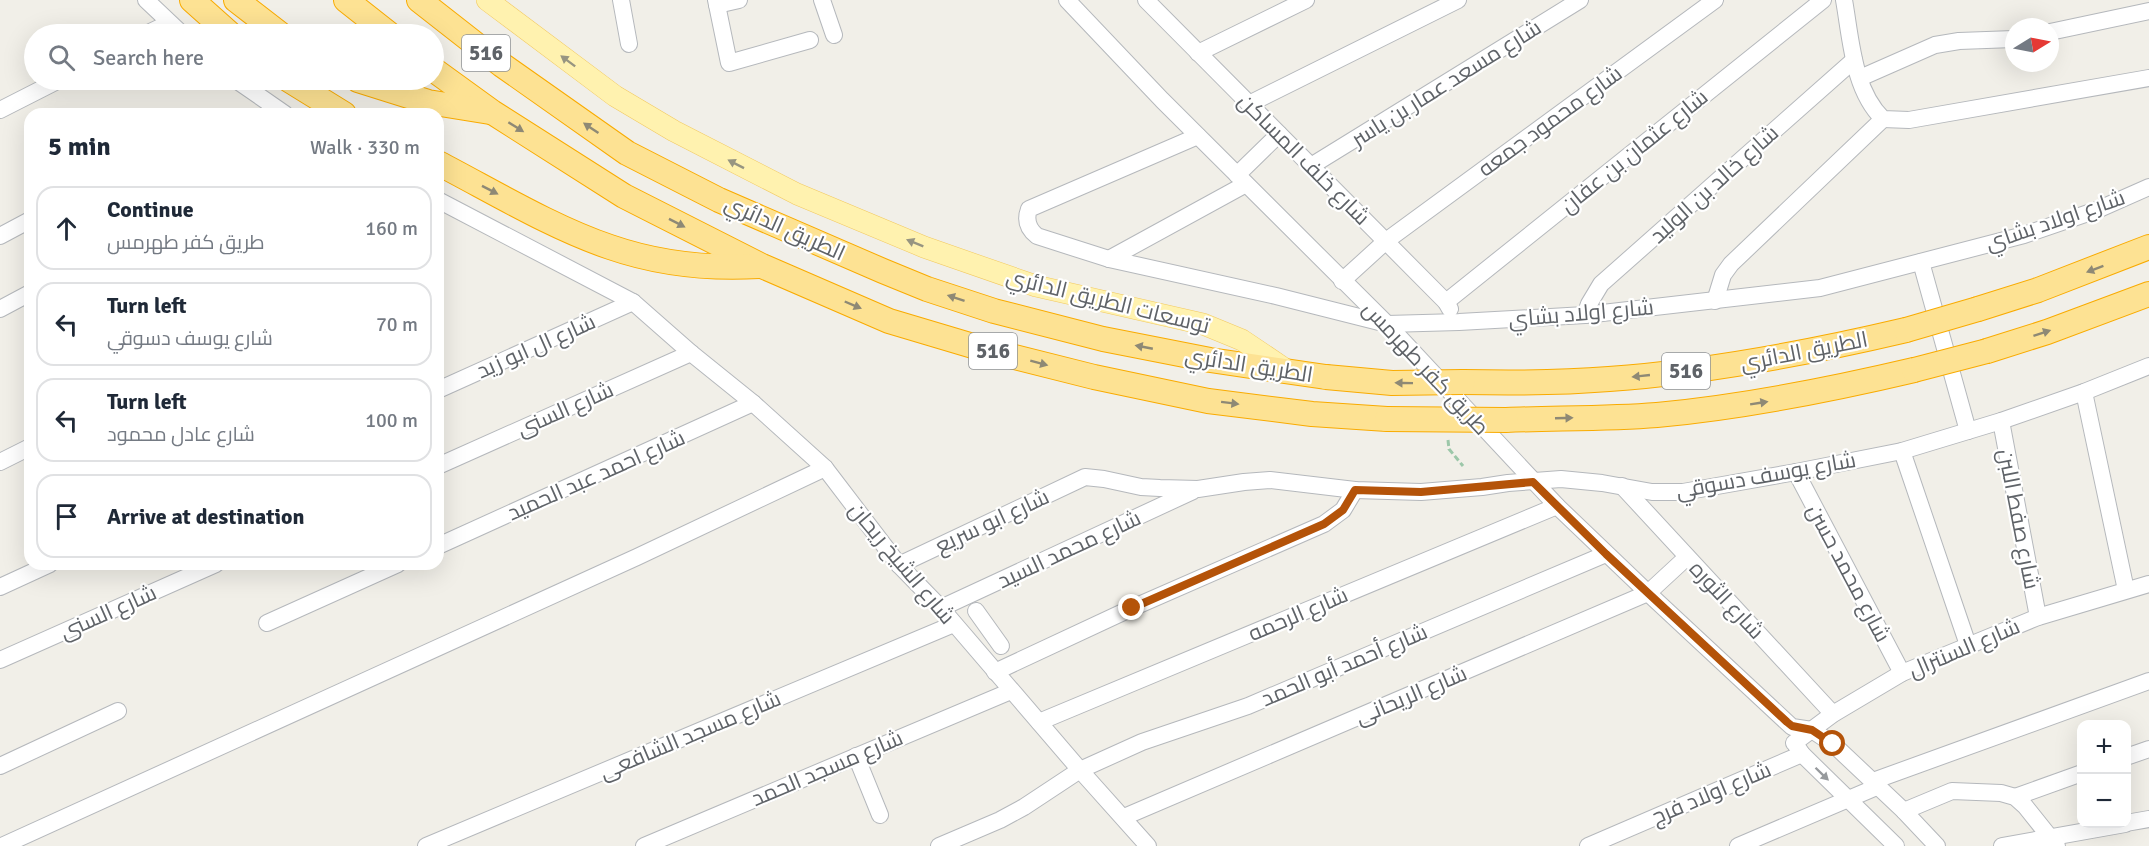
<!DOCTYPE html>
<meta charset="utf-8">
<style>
:root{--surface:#fff;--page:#f6f6f7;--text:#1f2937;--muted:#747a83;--line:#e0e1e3}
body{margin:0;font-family:Signika,Cairo,sans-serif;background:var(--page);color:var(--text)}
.controls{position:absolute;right:18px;bottom:18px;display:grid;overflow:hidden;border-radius:12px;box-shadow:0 6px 24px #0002}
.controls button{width:54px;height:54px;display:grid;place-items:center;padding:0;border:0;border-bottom:2px solid var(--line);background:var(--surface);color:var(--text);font:30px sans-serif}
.compass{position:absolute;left:2005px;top:18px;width:54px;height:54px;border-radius:50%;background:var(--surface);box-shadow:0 6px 24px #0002;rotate:80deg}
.stop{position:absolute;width:18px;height:18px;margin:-14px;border:4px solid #b45309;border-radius:50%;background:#fff}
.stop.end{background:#b45309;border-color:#fff;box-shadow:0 2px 6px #0008}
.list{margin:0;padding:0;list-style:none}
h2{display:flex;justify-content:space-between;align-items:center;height:78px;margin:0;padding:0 24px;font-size:26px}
h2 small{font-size:20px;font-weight:400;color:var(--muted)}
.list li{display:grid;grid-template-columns:39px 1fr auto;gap:18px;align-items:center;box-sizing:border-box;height:84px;margin:0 12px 12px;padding:0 12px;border:2px solid var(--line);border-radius:18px}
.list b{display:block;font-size:22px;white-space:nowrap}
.list p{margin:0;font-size:20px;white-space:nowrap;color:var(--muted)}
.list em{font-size:20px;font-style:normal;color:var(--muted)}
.icon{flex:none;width:33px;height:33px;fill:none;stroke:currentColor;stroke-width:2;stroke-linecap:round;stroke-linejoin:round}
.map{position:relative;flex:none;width:2149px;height:846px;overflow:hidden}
.search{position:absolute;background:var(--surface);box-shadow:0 6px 24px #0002;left:24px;top:24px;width:420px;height:66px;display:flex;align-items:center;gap:15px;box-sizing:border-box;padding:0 21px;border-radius:33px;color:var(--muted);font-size:22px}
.panel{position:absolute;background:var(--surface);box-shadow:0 6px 24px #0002;left:24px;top:108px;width:420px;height:462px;border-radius:18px}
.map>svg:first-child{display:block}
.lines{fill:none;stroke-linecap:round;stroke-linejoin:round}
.minor-casing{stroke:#b5b8bc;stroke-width:18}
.major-casing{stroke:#f2c960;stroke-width:22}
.highway-casing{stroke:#f9ab00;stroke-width:26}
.path{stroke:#9cc7a9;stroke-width:3;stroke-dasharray:6 3;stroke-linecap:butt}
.minor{stroke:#fff;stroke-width:16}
.major{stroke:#fff2af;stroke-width:21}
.highway{stroke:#fde293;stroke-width:24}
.highway-bridge-casing{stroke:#f9ab00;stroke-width:26;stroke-linecap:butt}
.highway-bridge{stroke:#fde293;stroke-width:24}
.oneway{fill:#979581}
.oneway2{fill:#8e8975}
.oneway3{fill:#979a9d}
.route{stroke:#b45309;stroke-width:8}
.labels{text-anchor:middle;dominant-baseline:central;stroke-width:4.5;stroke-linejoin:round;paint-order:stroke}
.shield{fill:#fff;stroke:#8f9295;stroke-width:1.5}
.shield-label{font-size:21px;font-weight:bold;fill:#5f6368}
.street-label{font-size:22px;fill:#5f6368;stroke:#fff}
</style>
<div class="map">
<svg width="2149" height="846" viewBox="0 0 2149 846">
<rect width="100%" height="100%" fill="#f1efe8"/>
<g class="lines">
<g class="minor-casing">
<g id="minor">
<polyline points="146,0 182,34"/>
<polyline points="621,0 629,44"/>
<polyline points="716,0 729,63 810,40"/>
<polyline points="822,0 834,35"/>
<polyline points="1067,0 1162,100 1387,324 1557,506 1648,593 1792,727 1812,730 1833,744 1904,811 1937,846"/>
<polyline points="1146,0 1446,302 1450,309"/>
<path d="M 1844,0 C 1851,39 1853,90 1883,119 L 1909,120 L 2149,78"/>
<polyline points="717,5 739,0"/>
<polyline points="2050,32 2149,11"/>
<polyline points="146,34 169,23"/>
<polyline points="1198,53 1306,0"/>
<polyline points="1860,78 1935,45 1959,41 2014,39"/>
<polyline points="236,80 285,114"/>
<polyline points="1249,104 1458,0"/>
<polyline points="0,110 59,80"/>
<path d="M 1198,136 L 1029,209 C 1025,220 1028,229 1037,236 L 1109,259 L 1276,296 L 1387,324 L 1459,322 L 1585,315 L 1820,288 L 2024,235 L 2097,210 L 2149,187"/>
<polyline points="1311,166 1580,0"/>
<polyline points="1237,175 1279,134"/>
<polyline points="438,200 633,302 691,353 753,403 825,468 899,565 941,608 1080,770 1148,846"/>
<polyline points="0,236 30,220"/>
<polyline points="1109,259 1246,184"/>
<polyline points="1921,262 1968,431"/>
<polyline points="1342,281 1386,241 1715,0"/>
<polyline points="1715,301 1723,275 1731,264 1883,119"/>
<polyline points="1446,302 1823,0"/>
<polyline points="0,309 30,293"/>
<polyline points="1585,315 1589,304 1601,284 1854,60"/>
<polyline points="438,390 633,302"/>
<polyline points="2084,392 2126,590"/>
<polyline points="2001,421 2038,617"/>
<polyline points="1902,451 1968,645"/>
<polyline points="0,462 30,447"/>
<polyline points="438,466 691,353"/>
<polyline points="1796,472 1902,673"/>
<polyline points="1622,486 1833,714"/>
<polyline points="438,546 753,403"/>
<polyline points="899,565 1085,477 1104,479 1141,487 1160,488 1198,489 1244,482 1270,480 1355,490 1421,492 1482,487 1508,483 1561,479 1602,483 1652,492 1683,492 1796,472 1902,451 2001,421 2084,392 2149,366"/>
<polyline points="0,587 50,564"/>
<polyline points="941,608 1193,491"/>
<polyline points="976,611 1001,646"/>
<polyline points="267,623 398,564"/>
<polyline points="0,660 216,564"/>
<polyline points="995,672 1132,608 1324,524 1343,510 1355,490"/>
<polyline points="1039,722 1557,506"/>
<polyline points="1794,743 1833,714 1902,673 2038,617 2149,584"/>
<polyline points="1796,745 1802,754 1896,846"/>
<polyline points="856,756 880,815"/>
<polyline points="2126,757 2149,749"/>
<polyline points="0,766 118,711"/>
<polyline points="1873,781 2149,681"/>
<polyline points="2015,797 2082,773"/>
<polyline points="1904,811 1952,791 2001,793 2015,797 2025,806 2057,846"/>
<polyline points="1124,817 1648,593 1687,557"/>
<polyline points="2126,823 2149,819"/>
<polyline points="2,846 637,557 825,468"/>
<polyline points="426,846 954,624"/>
<polyline points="644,846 1011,691"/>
<polyline points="939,846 1000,820 1024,807 1080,770 1142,742 1248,706 1606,554"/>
<polyline points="1588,846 1802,754"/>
<polyline points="1738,846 1879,786"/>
<polyline points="2002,846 2125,824"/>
</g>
</g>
<g class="major-casing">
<polyline id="major" points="487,0 615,96 674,131 797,194 924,247 1036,286 1203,324 1242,340 1288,371"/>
</g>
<g class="highway-casing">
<g id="highway">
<polyline points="192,0 230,34"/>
<polyline points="236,0 280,34"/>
<polyline points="346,0 389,34"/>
<polyline points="419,0 502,65 627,153 719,200 883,271 927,289 994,311 1103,339 1210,360 1326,377"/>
<polyline points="434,70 492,112 624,196 762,266 889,321 983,349 1094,377 1208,401 1312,414 1387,419"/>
<polyline points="289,80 344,114"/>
<polyline points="358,80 428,102 490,112"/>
<path d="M 438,163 C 492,191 553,228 610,247 C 659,264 708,269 759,266"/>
<polyline points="1978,309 2038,290 2149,247"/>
<polyline points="1987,351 2047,332 2149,294"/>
<path d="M 1463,382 C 1512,383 1560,383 1609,379 C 1709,372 1808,353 1906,330"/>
<path d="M 1506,420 C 1556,418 1607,419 1657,415 C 1744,407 1829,390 1914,370"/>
</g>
</g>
<polyline class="path" points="1448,440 1449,449 1463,466"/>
<use href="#minor" class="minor"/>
<use href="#major" class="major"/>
<use href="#highway" class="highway"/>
<g class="highway-bridge-casing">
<g id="highway-bridge">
<polyline points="1906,330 1978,309"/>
<polyline points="1914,370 1987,351"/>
<polyline points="1326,377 1392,383 1463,382"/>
<polyline points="1387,419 1506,420"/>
</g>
</g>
<use href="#highway-bridge" class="highway-bridge"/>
</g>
<defs><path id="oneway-solid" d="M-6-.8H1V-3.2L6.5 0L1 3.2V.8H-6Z" transform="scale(1.5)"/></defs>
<g class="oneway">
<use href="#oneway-solid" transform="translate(568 61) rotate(-143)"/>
<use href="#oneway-solid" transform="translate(736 164) rotate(-153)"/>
<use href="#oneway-solid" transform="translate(915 243) rotate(-158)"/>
</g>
<g class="oneway2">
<use href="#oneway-solid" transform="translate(516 127) rotate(32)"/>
<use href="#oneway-solid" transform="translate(591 128) rotate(-146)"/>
<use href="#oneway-solid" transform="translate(490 190) rotate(27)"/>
<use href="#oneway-solid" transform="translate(677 223) rotate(27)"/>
<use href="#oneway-solid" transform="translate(2095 269) rotate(159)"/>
<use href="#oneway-solid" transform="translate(956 298) rotate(-162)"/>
<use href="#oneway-solid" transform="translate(853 305) rotate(23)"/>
<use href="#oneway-solid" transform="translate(2042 333) rotate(-18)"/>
<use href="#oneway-solid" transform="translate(1144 347) rotate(-169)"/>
<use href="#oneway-solid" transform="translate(1039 363) rotate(15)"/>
<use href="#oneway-solid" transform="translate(1641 376) rotate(174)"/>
<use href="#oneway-solid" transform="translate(1404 383) rotate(-179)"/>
<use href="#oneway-solid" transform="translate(1230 403) rotate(7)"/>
<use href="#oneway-solid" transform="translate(1759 403) rotate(-9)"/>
<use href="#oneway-solid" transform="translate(1564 418) rotate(-2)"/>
</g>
<use class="oneway3" href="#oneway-solid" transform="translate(1822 774) rotate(44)"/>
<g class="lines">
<polyline class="route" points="1132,608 1324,524 1343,510 1355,490 1421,492 1533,482 1606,554 1787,722 1792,726 1812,730 1833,744"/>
</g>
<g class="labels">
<g class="shield">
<rect x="462" y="35" width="48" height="36" rx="4.5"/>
<rect x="969" y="333" width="48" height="36" rx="4.5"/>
<rect x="1662" y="353" width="48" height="36" rx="4.5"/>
</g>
<g class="shield-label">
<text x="486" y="53">516</text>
<text x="993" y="351">516</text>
<text x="1686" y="371">516</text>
</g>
<g class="street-label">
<text transform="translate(1446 83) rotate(-32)">شارع مسعد عمار بن ياسر</text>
<text transform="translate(1550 121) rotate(-36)">شارع محمود جمعه</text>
<text transform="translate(1634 151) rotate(-39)">شارع عثمان بن عفان</text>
<text transform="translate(1304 159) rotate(45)">شارع خلف المساكن</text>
<text transform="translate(1714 184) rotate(-42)">شارع خالد بن الوليد</text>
<text transform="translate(2055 220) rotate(-19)">شارع اولاد بشاي</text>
<text transform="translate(785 228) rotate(24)">الطريق الدائري</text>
<text transform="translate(1108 301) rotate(14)">توسعات الطريق الدائري</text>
<text transform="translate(1581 313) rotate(-5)">شارع اولاد بشاي</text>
<text transform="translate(536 346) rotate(-24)">شارع ال ابو زيد</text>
<text transform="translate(1804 351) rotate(-11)">الطريق الدائري</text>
<text transform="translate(1249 365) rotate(9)">الطريق الدائري</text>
<text transform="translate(1426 368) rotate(47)">طريق كفر طهرمس</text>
<text transform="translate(565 409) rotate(-24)">شارع السنى</text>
<text transform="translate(596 475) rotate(-24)">شارع احمد عبد الحميد</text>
<text transform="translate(1766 475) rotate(-10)">شارع يوسف دسوقي</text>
<text transform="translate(2019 519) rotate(79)">شارع صفط اللبن</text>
<text transform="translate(992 521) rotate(-25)">شارع ابو سريع</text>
<text transform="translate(1069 549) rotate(-25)">شارع محمد السيد</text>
<text transform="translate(902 563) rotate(50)">شارع الشيخ ريحان</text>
<text transform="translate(1849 573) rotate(62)">شارع محمد حسن</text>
<text transform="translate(1727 600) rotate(47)">شارع الثوره</text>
<text transform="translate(108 612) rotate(-24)">شارع السنى</text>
<text transform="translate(1298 614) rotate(-23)">شارع الرحمه</text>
<text transform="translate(1964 648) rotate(-23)">شارع السنترال</text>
<text transform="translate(1344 665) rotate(-23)">شارع أحمد أبو الحمد</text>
<text transform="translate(1411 695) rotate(-23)">شارع الريحانى</text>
<text transform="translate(690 735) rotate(-23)">شارع مسجد الشافعى</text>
<text transform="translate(827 768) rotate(-23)">شارع مسجد الحمد</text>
<text transform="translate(1711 793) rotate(-23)">شارع اولاد فرج</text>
</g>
</g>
</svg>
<div class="controls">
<button>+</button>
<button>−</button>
</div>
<svg class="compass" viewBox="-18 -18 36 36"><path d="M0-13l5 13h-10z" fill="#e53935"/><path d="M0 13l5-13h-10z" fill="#747a83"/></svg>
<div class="stop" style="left:1833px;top:744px"></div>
<div class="stop end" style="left:1132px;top:608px"></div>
<div class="search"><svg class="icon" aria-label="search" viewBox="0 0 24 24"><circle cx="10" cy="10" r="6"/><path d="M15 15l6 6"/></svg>Search here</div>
<section class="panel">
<h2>5 min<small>Walk · 330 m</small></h2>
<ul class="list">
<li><svg class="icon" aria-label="ahead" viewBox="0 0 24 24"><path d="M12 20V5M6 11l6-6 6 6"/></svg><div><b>Continue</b><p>طريق كفر طهرمس</p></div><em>160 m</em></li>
<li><svg class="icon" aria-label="left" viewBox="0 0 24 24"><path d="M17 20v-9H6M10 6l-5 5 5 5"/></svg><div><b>Turn left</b><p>شارع يوسف دسوقي</p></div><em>70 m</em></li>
<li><svg class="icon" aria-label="left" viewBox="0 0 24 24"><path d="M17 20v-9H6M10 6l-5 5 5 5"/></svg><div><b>Turn left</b><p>شارع عادل محمود</p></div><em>100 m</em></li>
<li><svg class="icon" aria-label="arrive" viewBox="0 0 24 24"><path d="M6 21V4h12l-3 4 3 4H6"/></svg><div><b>Arrive at destination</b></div></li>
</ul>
</section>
</div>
